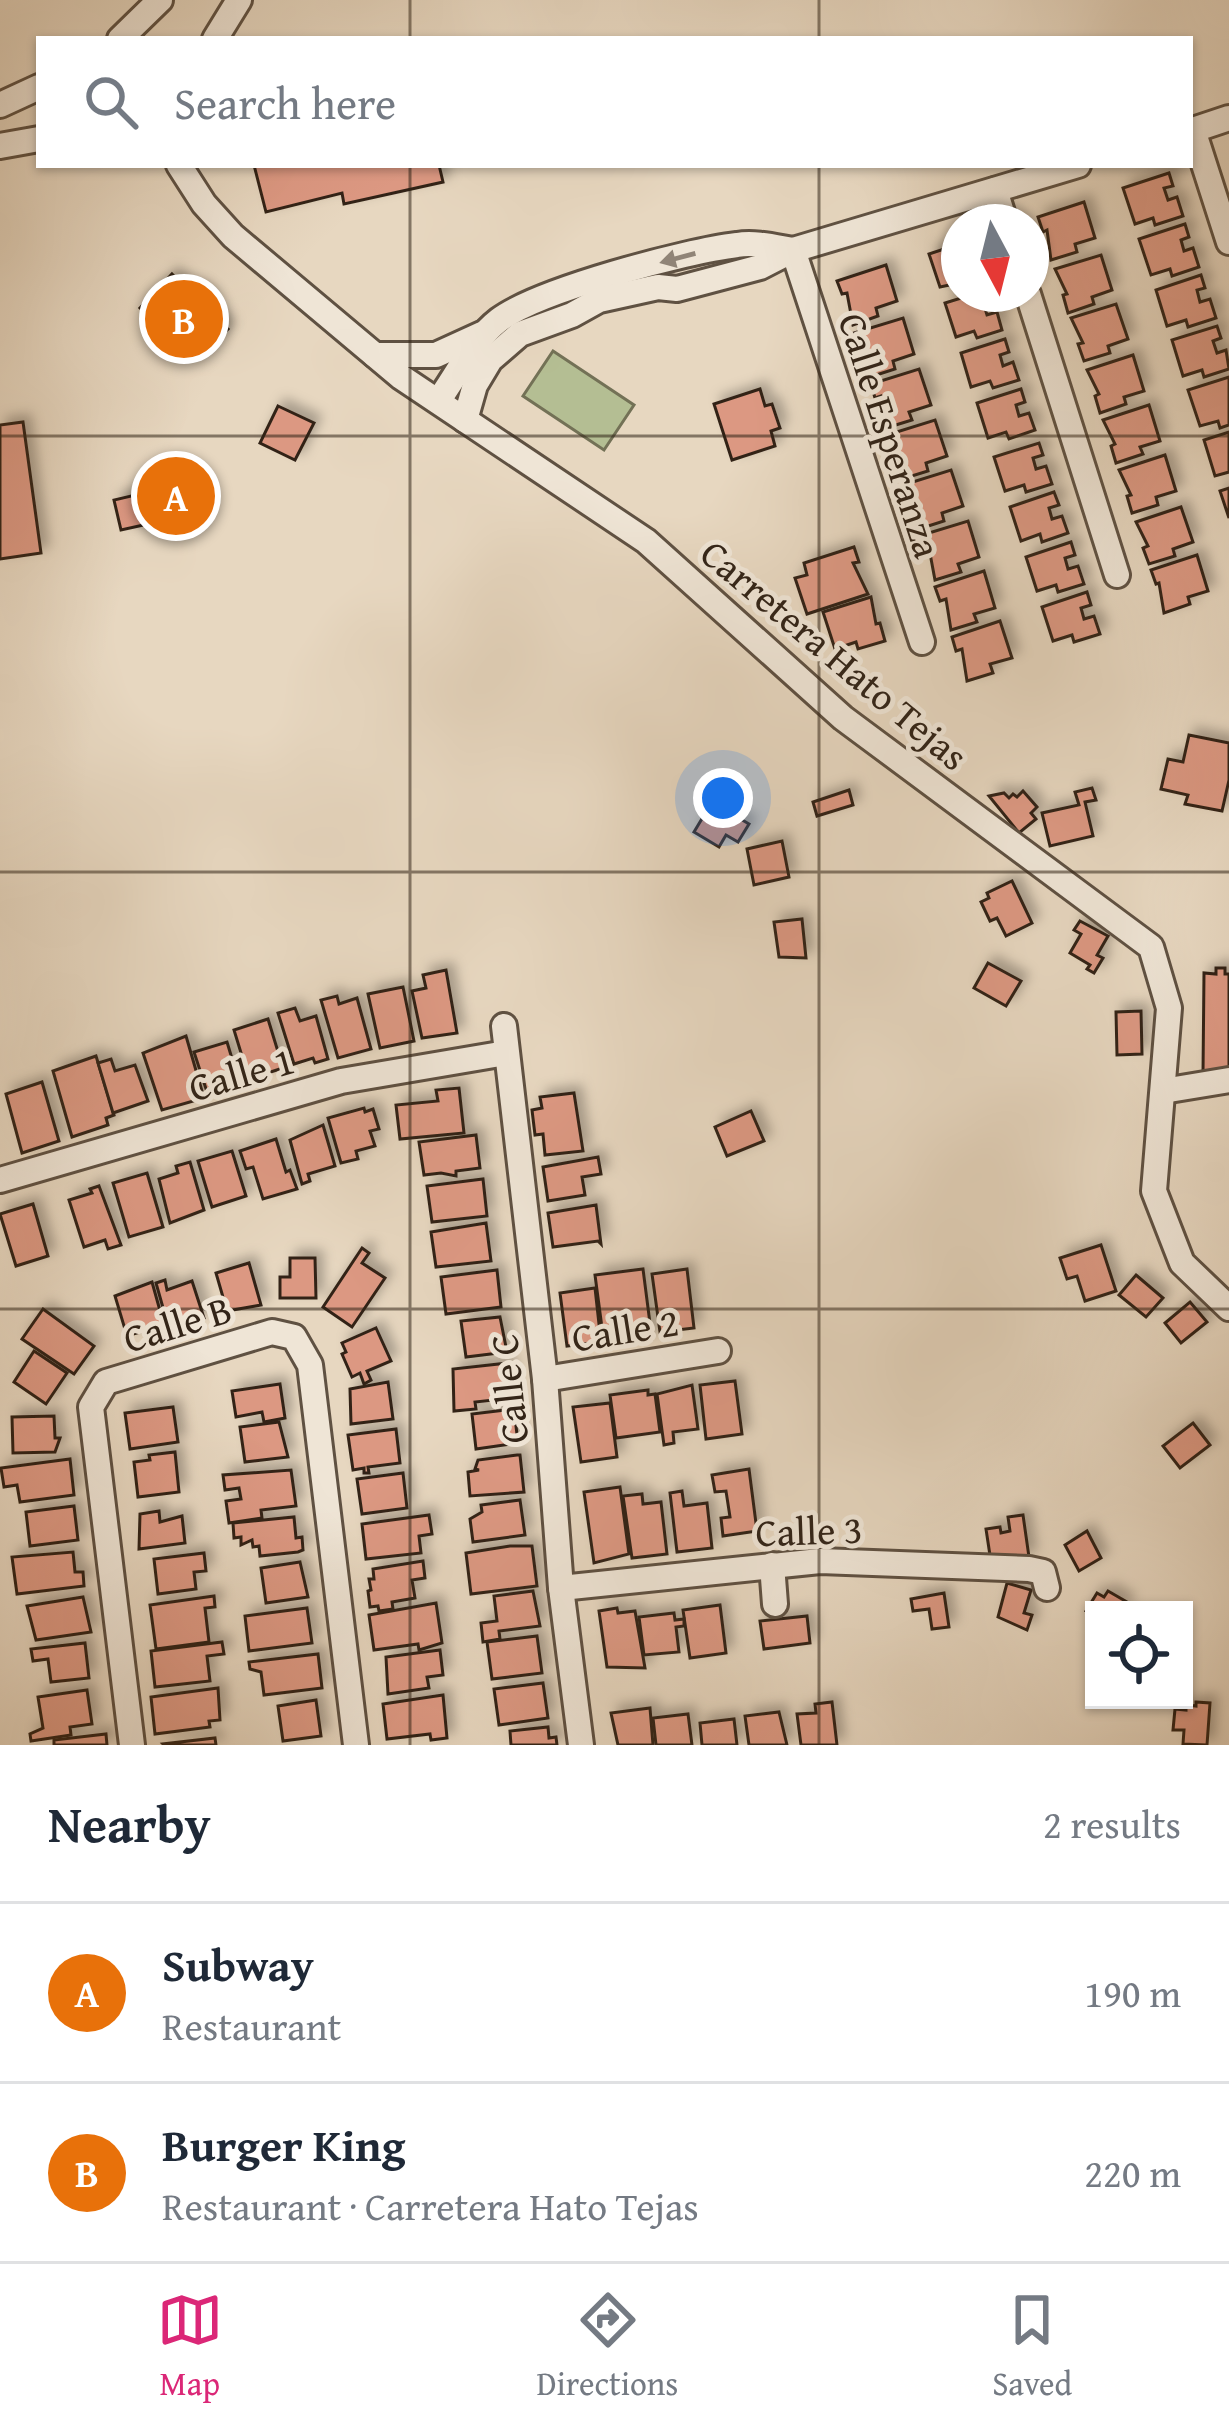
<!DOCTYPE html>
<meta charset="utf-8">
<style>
:root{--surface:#fff;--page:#f2f2f3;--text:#1f2937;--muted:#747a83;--line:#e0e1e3;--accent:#db2777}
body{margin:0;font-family:"Gentium Book Plus",serif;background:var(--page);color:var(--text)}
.controls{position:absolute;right:36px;bottom:36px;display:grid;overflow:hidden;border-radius:0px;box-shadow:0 3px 9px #0004}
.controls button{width:108px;height:108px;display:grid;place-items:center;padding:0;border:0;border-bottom:3px solid var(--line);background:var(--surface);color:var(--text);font:60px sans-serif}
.compass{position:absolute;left:941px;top:204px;width:108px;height:108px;border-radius:50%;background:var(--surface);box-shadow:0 3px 9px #0004;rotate:173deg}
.you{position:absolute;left:723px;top:798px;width:42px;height:42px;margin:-30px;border:9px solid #fff;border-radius:50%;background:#1a73e8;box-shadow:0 0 0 18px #1a73e833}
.badge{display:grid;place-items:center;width:78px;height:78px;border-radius:50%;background:var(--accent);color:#fff;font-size:39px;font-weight:700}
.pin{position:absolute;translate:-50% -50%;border:6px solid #fff;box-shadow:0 3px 12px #0006}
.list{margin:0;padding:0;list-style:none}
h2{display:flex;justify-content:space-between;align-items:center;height:156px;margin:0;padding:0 48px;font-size:51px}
h2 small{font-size:39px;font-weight:400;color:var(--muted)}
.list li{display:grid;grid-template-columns:78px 1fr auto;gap:36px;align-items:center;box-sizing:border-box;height:180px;padding:0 48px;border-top:3px solid var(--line)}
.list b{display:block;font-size:45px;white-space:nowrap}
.list p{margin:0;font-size:39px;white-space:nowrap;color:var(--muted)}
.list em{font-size:39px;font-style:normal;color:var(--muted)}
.icon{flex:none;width:66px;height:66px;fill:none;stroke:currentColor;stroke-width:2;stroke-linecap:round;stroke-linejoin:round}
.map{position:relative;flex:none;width:1229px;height:1745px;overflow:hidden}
.search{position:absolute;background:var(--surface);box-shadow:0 3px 9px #0004;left:36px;right:36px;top:36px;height:132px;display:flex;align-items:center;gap:30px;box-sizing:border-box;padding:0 42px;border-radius:0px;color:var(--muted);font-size:45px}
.sheet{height:516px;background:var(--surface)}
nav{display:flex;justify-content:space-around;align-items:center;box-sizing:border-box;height:168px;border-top:3px solid var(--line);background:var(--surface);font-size:33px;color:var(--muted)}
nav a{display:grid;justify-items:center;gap:6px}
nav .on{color:var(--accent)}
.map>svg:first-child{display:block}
.green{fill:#b4be93;stroke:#737156;stroke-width:3}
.building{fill:#dc9882;stroke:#322418;stroke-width:3;filter:url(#shadow)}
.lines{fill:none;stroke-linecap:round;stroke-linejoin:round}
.minor-casing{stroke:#5f5142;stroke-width:30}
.minor{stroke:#efe5d6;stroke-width:24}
.oneway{fill:#908477}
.grid{fill:none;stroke:#322418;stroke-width:3;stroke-opacity:0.55}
.labels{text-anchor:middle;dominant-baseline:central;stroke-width:10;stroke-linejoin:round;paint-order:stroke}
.street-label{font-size:39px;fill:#322418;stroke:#efe5d6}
</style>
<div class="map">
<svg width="1229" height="1745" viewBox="0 0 1229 1745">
<defs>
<filter id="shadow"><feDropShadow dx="7" dy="-7" stdDeviation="6" flood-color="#0004"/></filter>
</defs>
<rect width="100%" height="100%" fill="#e7d7c0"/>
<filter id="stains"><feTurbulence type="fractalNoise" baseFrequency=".00167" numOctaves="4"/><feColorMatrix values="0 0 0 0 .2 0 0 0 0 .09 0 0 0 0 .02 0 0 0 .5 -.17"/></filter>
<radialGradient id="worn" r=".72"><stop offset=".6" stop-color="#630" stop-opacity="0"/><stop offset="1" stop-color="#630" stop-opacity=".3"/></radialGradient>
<polygon class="green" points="553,351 634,405 604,450 523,396"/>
<g class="building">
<polygon points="254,165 439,165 443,182 344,204 342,193 266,212"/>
<polygon points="1169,173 1173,186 1164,188 1168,200 1177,197 1183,216 1155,225 1153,218 1135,224 1123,188"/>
<polygon points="1084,202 1095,238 1075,244 1077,252 1051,260 1047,230 1043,232 1038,217"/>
<polygon points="1185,224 1189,237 1181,240 1184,251 1193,248 1199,267 1172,276 1170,269 1151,275 1139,239"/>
<polygon points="959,244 959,283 940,287 929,254"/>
<polygon points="1101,255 1112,290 1092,297 1094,304 1068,313 1063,295 1067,294 1055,269"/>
<polygon points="886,265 897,301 876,308 878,316 853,325 847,293 842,294 837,281"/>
<polygon points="172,274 194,295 198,290 211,303 206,309 228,329 216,341 210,335 186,360 172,347 176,342 140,308"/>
<polygon points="1201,275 1205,288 1197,290 1200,302 1210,299 1216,318 1188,327 1186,320 1167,326 1156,290"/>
<polygon points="974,294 991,294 993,301 984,305 987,315 997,312 1002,330 977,338 974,331 956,337 945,303"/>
<polygon points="1116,304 1128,339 1108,346 1110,353 1084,361 1078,344 1083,343 1071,318"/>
<polygon points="903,318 914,354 893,361 895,369 870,377 864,345 859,347 854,333"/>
<polygon points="1217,326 1221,338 1213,341 1217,353 1226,350 1229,369 1204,377 1202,370 1183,376 1172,340"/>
<polygon points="1005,339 1009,352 1000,355 1003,366 1013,362 1019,380 993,388 990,381 971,387 961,353"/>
<polygon points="1133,355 1144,391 1124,397 1126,404 1100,413 1095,396 1099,394 1087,370"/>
<polygon points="919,369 931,405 909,412 912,420 886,428 881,396 875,398 871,384"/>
<polygon points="1229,377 1229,425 1220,428 1218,421 1200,426 1188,390"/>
<polygon points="760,389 765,406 772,404 780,428 771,431 775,446 732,460 714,404"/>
<polygon points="1021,389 1025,402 1016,405 1019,416 1029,413 1035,430 1009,439 1006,432 988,438 977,403"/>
<polygon points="1149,405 1160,441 1140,447 1143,454 1116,463 1111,446 1115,444 1103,420"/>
<polygon points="278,406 314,423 295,460 260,443"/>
<polygon points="935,420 947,456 926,463 928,471 902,479 897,447 891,449 887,435"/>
<polygon points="23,422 41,553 0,559 0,425"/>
<polygon points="1229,432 1229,472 1215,476 1204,440"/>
<polygon points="1039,443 1043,455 1033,458 1036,469 1046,466 1052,484 1026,492 1024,485 1005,491 994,457"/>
<polygon points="1165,455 1176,491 1156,497 1158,505 1132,513 1127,496 1131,495 1119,470"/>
<polygon points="951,470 963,506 942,513 944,521 919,529 913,497 908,499 903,485"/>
<polygon points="186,483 193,514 121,530 114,500"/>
<polygon points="1229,488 1229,518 1220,491"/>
<polygon points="1054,492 1059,505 1049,508 1052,519 1062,516 1068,533 1042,542 1040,534 1021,541 1010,507"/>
<polygon points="1181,507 1193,542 1173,549 1175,556 1149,564 1143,548 1148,546 1136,522"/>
<polygon points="968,521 979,557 958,564 961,572 935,580 929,548 924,550 919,536"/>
<polygon points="1071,542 1075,555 1065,558 1068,569 1078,566 1084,584 1058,592 1056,585 1037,591 1026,557"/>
<polygon points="854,547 859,562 853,563 868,594 807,614 795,578 807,575 804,563"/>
<polygon points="1197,555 1208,591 1188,597 1190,604 1164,613 1159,583 1156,584 1151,570"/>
<polygon points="984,571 995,608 974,614 977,622 951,630 946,599 940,601 935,587"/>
<polygon points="1087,592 1091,605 1081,608 1084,619 1094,616 1100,634 1074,642 1072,635 1053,641 1042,607"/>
<polygon points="871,597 876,624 880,623 885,641 858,649 856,642 835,649 823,612"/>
<polygon points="1000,621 1012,658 990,664 993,673 967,681 962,649 956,651 952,637"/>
<polygon points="1189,735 1229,743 1229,780 1222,811 1185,804 1188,795 1161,789 1168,759 1183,762"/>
<polygon points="1092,788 1096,800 1085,802 1093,836 1050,846 1042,813 1079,805 1075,792"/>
<polygon points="849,790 853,805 817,816 813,802"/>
<polygon points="1023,791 1037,807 1031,813 1036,819 1019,833 989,796 1004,793 1009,798 1013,794 1017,797"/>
<polygon points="712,802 749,824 738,842 726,835 719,847 694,832"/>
<polygon points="782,841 789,877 754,885 747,849"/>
<polygon points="1012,881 1032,923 1006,936 997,918 990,921 981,902 989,898 987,893"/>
<polygon points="802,919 806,958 779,957 774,922"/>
<polygon points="1080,921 1108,936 1097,955 1103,958 1094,973 1087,969 1090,965 1070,953 1081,934 1074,930"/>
<polygon points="988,963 1021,981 1006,1006 974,988"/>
<polygon points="1216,968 1225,968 1225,974 1229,974 1229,1074 1203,1074 1204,973 1216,974"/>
<polygon points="446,970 457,1033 422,1038 412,991 426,988 423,975"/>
<polygon points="403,987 414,1041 380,1048 368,994"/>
<polygon points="337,996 339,1004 357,998 371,1049 338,1058 321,1000"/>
<polygon points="295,1008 300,1021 316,1016 328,1059 315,1063 313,1058 294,1064 278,1013"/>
<polygon points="1141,1011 1142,1054 1117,1055 1116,1012"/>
<polygon points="268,1019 283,1068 249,1079 234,1030"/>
<polygon points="186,1036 204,1098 162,1110 143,1053"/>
<polygon points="227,1042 240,1085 208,1095 194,1052"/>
<polygon points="96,1056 114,1115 106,1118 108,1125 72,1137 53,1071"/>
<polygon points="111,1059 115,1071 135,1065 148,1101 113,1113 98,1063"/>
<polygon points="42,1082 59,1141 22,1153 6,1094"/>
<polygon points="459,1088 464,1133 400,1139 396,1105 438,1101 436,1090"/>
<polygon points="574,1093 583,1151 545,1155 543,1134 535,1135 532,1110 542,1108 540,1097"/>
<polygon points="364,1108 365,1112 373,1109 379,1129 370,1131 375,1146 356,1151 358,1159 341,1163 328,1118"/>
<polygon points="751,1111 764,1141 727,1156 715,1127"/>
<polygon points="323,1125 335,1166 308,1174 310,1181 302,1184 290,1140"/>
<polygon points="476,1135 480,1168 456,1171 456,1176 441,1173 424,1175 419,1142"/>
<polygon points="276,1139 286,1172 290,1170 297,1189 263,1199 253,1167 246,1169 240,1151"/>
<polygon points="232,1151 246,1196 212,1207 198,1161"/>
<polygon points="598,1157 601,1174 582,1177 585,1195 548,1201 543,1167"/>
<polygon points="190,1162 204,1210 170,1223 159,1179 178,1173 176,1166"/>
<polygon points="147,1173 163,1227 129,1237 113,1183"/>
<polygon points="483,1179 487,1216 432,1222 427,1186"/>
<polygon points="99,1186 121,1245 108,1249 105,1240 84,1247 69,1200 92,1193 90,1189"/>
<polygon points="33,1204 48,1256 16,1266 0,1214"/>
<polygon points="596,1205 601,1244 598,1241 553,1247 548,1213"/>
<polygon points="486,1223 491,1261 436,1267 431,1232"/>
<polygon points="1101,1245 1116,1291 1085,1301 1077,1276 1067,1279 1060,1258"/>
<polygon points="362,1248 369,1253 362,1263 385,1278 352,1327 323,1307"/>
<polygon points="290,1258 315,1258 316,1298 280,1298 280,1277 290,1277"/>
<polygon points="249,1263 261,1305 227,1311 216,1273"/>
<polygon points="643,1269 652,1339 604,1343 595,1275"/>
<polygon points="687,1269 694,1328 660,1332 652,1274"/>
<polygon points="497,1270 501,1307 446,1314 441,1277"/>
<polygon points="1136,1275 1163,1298 1146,1317 1119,1295"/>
<polygon points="165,1280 167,1290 192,1281 204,1318 169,1329 156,1283"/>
<polygon points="152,1282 164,1325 127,1336 115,1296"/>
<polygon points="595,1288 601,1342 567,1346 560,1293"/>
<polygon points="1190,1302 1207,1322 1181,1343 1165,1323"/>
<polygon points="43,1309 94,1346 74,1374 22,1339"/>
<polygon points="500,1317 507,1352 466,1357 461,1321"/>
<polygon points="376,1328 391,1361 367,1371 371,1380 364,1384 360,1373 352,1377 342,1354 346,1352 342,1343"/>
<polygon points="34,1351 67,1373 46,1404 14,1382"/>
<polygon points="508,1363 512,1398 475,1402 476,1409 454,1411 453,1369"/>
<polygon points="735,1381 742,1434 706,1439 700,1385"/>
<polygon points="388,1382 393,1419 351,1424 350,1389"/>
<polygon points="280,1384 285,1418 264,1422 262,1412 236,1417 232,1391"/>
<polygon points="692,1385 698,1429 673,1432 674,1443 664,1445 657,1394"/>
<polygon points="648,1390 648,1395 655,1394 660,1432 616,1438 610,1395"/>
<polygon points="610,1403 617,1457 581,1462 573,1407"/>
<polygon points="173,1407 178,1442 130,1449 125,1413"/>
<polygon points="514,1409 518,1443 476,1449 472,1414"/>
<polygon points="54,1416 55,1438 60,1438 55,1452 13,1453 12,1417"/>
<polygon points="279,1422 288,1457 245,1462 240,1427"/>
<polygon points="1193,1423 1210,1445 1180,1468 1163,1446"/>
<polygon points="396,1429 400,1463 368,1467 369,1473 364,1473 364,1468 353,1470 348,1435"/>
<polygon points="175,1452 179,1492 138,1497 134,1462 150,1460 149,1455"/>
<polygon points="517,1455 520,1455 524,1492 470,1496 468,1472 479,1470 475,1469 478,1460"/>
<polygon points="70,1459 74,1495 20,1502 17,1485 4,1487 1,1468"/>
<polygon points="749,1469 757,1531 723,1536 721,1518 730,1517 726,1491 715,1492 712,1475"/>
<polygon points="291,1470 296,1506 261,1510 262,1518 229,1523 226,1501 241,1499 239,1488 225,1490 223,1475"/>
<polygon points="403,1473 407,1508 362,1514 357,1479"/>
<polygon points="620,1487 629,1554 594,1563 584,1492"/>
<polygon points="682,1491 684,1506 707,1503 712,1548 677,1552 670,1493"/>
<polygon points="642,1494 643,1504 661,1502 667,1554 632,1558 623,1496"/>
<polygon points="520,1500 525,1535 473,1542 470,1519 482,1512 481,1505"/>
<polygon points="74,1506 78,1540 30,1546 26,1512"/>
<polygon points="159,1511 160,1522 182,1516 185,1543 139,1549 140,1514"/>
<polygon points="429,1515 432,1534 419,1536 421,1553 366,1559 362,1524"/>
<polygon points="1023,1515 1029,1557 991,1562 986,1529 1000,1527 1001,1533 1010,1531 1008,1517"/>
<polygon points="294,1517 296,1538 302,1537 303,1550 298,1552 260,1556 259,1546 253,1547 252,1540 241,1545 241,1537 234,1538 233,1523"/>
<polygon points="1087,1531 1101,1558 1079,1571 1065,1545"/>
<polygon points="510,1546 532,1546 537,1586 471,1594 466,1553"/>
<polygon points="73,1552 75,1572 83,1572 84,1586 17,1594 12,1557"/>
<polygon points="204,1553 206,1571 194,1572 196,1589 158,1594 154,1559"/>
<polygon points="423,1561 425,1578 412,1580 415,1598 392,1602 393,1609 379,1611 378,1606 370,1607 368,1591 371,1590 369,1579 374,1579 373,1569"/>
<polygon points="300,1562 308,1597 266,1603 261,1568"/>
<polygon points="1007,1583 1031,1590 1024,1613 1032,1615 1027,1630 998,1617"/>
<polygon points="533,1591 540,1626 499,1631 500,1639 483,1642 481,1623 497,1621 494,1596"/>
<polygon points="1108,1591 1127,1602 1122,1610 1094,1610 1094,1616 1086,1611 1097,1593 1104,1597"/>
<polygon points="944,1593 949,1627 932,1629 929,1609 913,1611 911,1599"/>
<polygon points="214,1596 215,1607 205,1608 209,1642 156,1649 150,1605"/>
<polygon points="83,1597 91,1632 36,1640 27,1606"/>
<polygon points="436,1603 442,1643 419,1650 418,1644 374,1650 369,1615"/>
<polygon points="720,1605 726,1653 690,1658 683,1610"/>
<polygon points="307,1608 312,1643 249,1651 245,1616"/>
<polygon points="617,1608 618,1613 635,1611 645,1668 607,1667 599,1611"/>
<polygon points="674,1613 675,1620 684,1619 684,1626 676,1627 679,1652 644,1655 639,1617"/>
<polygon points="807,1616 810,1643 764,1649 760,1621"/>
<polygon points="537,1636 542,1673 492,1679 487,1642"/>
<polygon points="222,1642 224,1654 207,1656 210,1681 155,1687 151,1651"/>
<polygon points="85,1643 89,1678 51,1682 48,1659 33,1661 31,1649"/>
<polygon points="440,1650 443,1675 427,1677 429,1688 388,1694 386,1657"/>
<polygon points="318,1654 322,1688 264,1695 261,1672 250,1669 249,1662"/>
<polygon points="543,1683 548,1718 499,1725 494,1689"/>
<polygon points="218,1688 220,1720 209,1721 210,1727 155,1734 151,1697"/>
<polygon points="87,1690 92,1724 70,1727 71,1735 31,1741 30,1734 43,1728 38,1697"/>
<polygon points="443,1695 447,1738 431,1740 430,1734 387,1739 383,1704"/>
<polygon points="316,1700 321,1736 283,1741 278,1706"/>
<polygon points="832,1702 837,1745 801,1745 797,1714 816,1713 815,1704"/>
<polygon points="1196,1702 1210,1703 1207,1745 1183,1744 1184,1730 1173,1730 1175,1709 1186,1710 1186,1705 1196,1706"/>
<polygon points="650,1708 653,1745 618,1745 611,1713"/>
<polygon points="779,1712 787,1745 749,1745 745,1716"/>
<polygon points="688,1714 692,1745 656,1745 653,1718"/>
<polygon points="734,1719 737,1745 702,1745 700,1723"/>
<polygon points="548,1727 549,1738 556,1737 557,1745 511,1745 510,1731"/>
<polygon points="106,1734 107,1745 54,1745 54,1740"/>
<polygon points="215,1738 216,1745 164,1745 163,1744"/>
</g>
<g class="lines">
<g class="minor-casing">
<g id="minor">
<polyline points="120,39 160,0"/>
<polyline points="215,39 239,0"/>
<polyline points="0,105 39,87"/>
<polyline points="1193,130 1229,242"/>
<polyline points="1190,131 1229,118"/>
<polyline points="0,146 39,139"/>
<polyline points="179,165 204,204 233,236 401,377 646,541 843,718 1151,947 1169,1008 1154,1191 1182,1263 1229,1308"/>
<polyline points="995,190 1005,222"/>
<polyline points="793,250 922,642"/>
<polyline points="1028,294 1117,575"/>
<polyline points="375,355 436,355 482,334"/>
<path d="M 438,401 C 457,375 473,340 499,320 C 539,290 686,251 737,245 C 755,242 775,247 793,250"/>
<polyline points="465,420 475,385 490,360 520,334 572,315 599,300 658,287 677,289 760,267 793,250 1078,165"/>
<polyline points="504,1026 545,1379 561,1588 581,1745"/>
<polyline points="1163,1091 1229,1080"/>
<polyline points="0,1180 341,1081 506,1053"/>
<polyline points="545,1379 718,1351"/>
<polyline points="772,1565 775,1604"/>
<polyline points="561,1588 820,1561 1029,1569 1043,1572 1047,1588"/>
<polyline points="132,1745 91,1407 106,1382 272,1332 294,1337 310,1365 356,1745"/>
</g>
</g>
<use href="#minor" class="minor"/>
</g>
<defs><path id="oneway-solid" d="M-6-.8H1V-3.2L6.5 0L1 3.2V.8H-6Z" transform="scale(3)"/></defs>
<use class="oneway" href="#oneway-solid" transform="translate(678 258) rotate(165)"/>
<path class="grid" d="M 410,0 L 410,39M 819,0 L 819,39M 410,165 L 410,1745M 819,165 L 819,1745M 0,436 L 1229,436M 0,872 L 1229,872M 0,1309 L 1229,1309"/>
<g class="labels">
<g class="street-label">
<text transform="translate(891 435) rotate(72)">Calle Esperanza</text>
<text transform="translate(835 654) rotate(40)">Carretera Hato Tejas</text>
<text transform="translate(241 1073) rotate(-16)">Calle 1</text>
<text transform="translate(177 1323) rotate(-17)">Calle B</text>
<text transform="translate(625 1329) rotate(-9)">Calle 2</text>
<text transform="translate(508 1389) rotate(-96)">Calle C</text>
<text transform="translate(809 1530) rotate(-2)">Calle 3</text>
</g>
</g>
<rect width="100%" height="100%" filter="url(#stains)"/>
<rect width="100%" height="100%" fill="url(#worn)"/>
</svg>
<div class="controls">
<button><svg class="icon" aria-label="locate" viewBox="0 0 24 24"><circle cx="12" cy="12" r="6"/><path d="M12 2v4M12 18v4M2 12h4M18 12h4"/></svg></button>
</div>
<svg class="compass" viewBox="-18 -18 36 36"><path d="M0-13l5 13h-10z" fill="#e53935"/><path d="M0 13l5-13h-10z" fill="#747a83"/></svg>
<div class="you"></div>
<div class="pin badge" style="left:176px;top:496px;background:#e8710a">A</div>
<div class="pin badge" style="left:184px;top:319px;background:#e8710a">B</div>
<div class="search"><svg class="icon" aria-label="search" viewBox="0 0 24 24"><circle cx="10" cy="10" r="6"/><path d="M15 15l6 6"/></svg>Search here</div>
</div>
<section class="sheet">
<h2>Nearby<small>2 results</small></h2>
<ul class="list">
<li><span class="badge" style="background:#e8710a">A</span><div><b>Subway</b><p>Restaurant</p></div><em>190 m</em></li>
<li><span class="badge" style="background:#e8710a">B</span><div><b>Burger King</b><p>Restaurant · Carretera Hato Tejas</p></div><em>220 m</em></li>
</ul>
</section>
<nav>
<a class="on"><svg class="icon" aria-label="map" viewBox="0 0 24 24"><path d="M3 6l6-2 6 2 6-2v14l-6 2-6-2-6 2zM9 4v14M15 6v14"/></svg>Map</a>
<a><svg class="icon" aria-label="directions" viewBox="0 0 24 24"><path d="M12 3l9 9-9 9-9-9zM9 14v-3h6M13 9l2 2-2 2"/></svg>Directions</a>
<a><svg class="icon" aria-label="saved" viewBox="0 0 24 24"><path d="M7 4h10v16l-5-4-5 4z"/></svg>Saved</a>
</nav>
